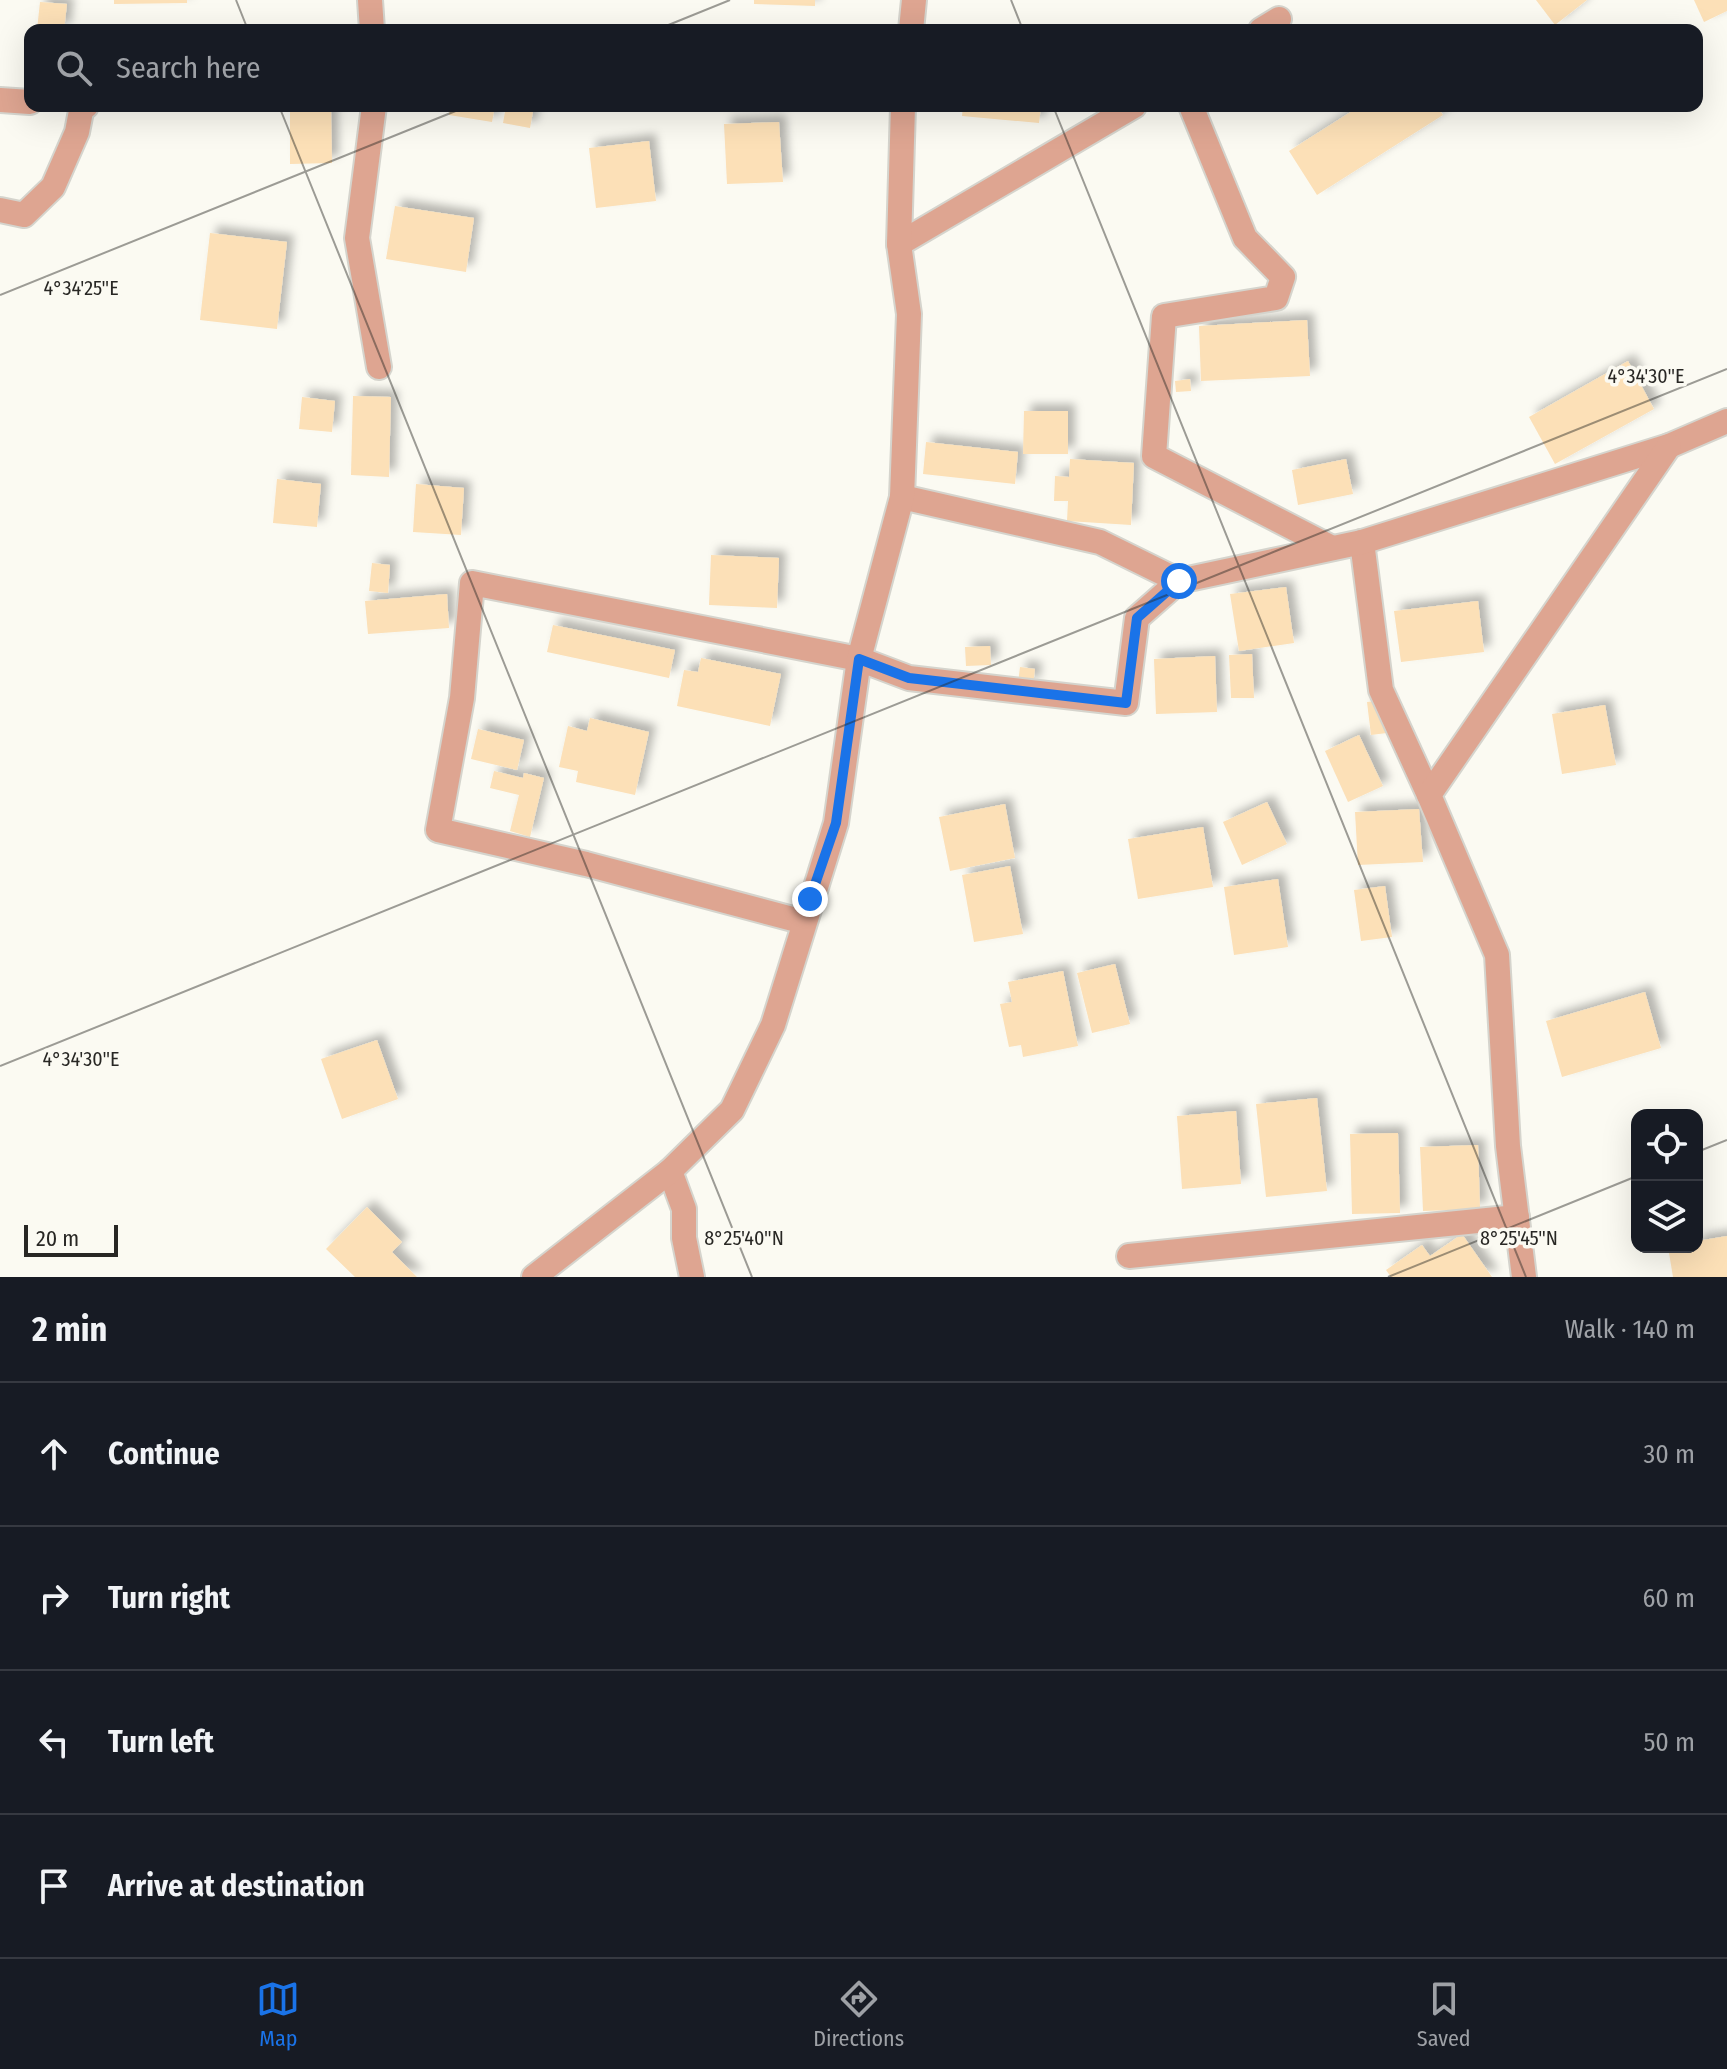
<!DOCTYPE html>
<meta charset="utf-8">
<style>
:root{--surface:#171b24;--page:#242831;--text:#f1f3f6;--muted:#9ea1a6;--line:#363941;--accent:#1a73e8}
body{margin:0;font-family:"Fira Sans Condensed",sans-serif;background:var(--page);color:var(--text)}
.controls{position:absolute;right:24px;bottom:24px;display:grid;overflow:hidden;border-radius:16px;box-shadow:0 8px 32px #0002}
.controls button{width:72px;height:72px;display:grid;place-items:center;padding:0;border:0;border-bottom:2px solid var(--line);background:var(--surface);color:var(--text);font:40px sans-serif}
.scale{position:absolute;left:24px;bottom:20px;width:94px;box-sizing:border-box;padding-left:8px;border:4px solid #282724;border-top:0;font-size:22px;line-height:28px;white-space:nowrap;color:#282724;-webkit-text-stroke:6px #fbfaf2;paint-order:stroke}
.stop{position:absolute;width:24px;height:24px;margin:-18px;border:6px solid #1a73e8;border-radius:50%;background:#fff}
.stop.end{background:#1a73e8;border-color:#fff;box-shadow:0 2px 8px #0008}
.list{margin:0;padding:0;list-style:none}
h2{display:flex;justify-content:space-between;align-items:center;height:104px;margin:0;padding:0 32px;font-size:34px}
h2 small{font-size:26px;font-weight:400;color:var(--muted)}
.list li{display:grid;grid-template-columns:52px 1fr auto;gap:24px;align-items:center;box-sizing:border-box;height:144px;padding:0 32px;border-top:2px solid var(--line)}
.list b{display:block;font-size:30px;white-space:nowrap}
.list em{font-size:26px;font-style:normal;color:var(--muted)}
.icon{flex:none;width:44px;height:44px;fill:none;stroke:currentColor;stroke-width:2;stroke-linecap:round;stroke-linejoin:round}
.map{position:relative;flex:none;width:1727px;height:1277px;overflow:hidden}
.search{position:absolute;background:var(--surface);box-shadow:0 8px 32px #0002;left:24px;right:24px;top:24px;height:88px;display:flex;align-items:center;gap:20px;box-sizing:border-box;padding:0 28px;border-radius:16px;color:var(--muted);font-size:30px}
.sheet{height:680px;background:var(--surface)}
nav{display:flex;justify-content:space-around;align-items:center;box-sizing:border-box;height:112px;border-top:2px solid var(--line);background:var(--surface);font-size:22px;color:var(--muted)}
nav a{display:grid;justify-items:center;gap:4px}
nav .on{color:var(--accent)}
.map>svg:first-child{display:block}
.building{fill:#fce0b7;filter:url(#shadow)}
.lines{fill:none;stroke-linecap:round;stroke-linejoin:round}
.minor-casing{stroke:#d5d4cd;stroke-width:28}
.minor{stroke:#dea591;stroke-width:24}
.route{stroke:#1a73e8;stroke-width:10}
.ticks{fill:none;stroke:#282724;stroke-width:2;stroke-opacity:0.45}
.ticks-label{font-size:20px;text-anchor:middle;fill:#282724;stroke:#fbfaf2;stroke-width:7;stroke-linejoin:round;paint-order:stroke}
</style>
<div class="map">
<svg width="1727" height="1277" viewBox="0 0 1727 1277">
<defs>
<filter id="shadow"><feDropShadow dx="7" dy="-7" stdDeviation="4" flood-color="#0004"/></filter>
</defs>
<rect width="100%" height="100%" fill="#fbfaf2"/>
<g class="building">
<polygon points="114,0 187,0 187,3 114,4"/>
<polygon points="754,0 815,0 815,6 754,4"/>
<polygon points="1536,0 1587,0 1555,25"/>
<polygon points="1694,0 1727,0 1727,11 1704,22"/>
<polygon points="40,2 67,4 64,30 37,30"/>
<polygon points="331,106 332,163 290,164 290,107"/>
<polygon points="450,106 495,106 492,122 449,115"/>
<polygon points="506,106 534,106 530,128 503,123"/>
<polygon points="963,106 1041,106 1039,123 962,116"/>
<polygon points="1360,106 1437,106 1443,115 1317,195 1289,151"/>
<polygon points="779,122 783,182 727,184 724,124"/>
<polygon points="649,141 656,201 596,208 589,148"/>
<polygon points="395,206 474,218 466,272 386,259"/>
<polygon points="210,233 287,242 277,329 200,320"/>
<polygon points="1307,320 1310,376 1201,381 1199,326"/>
<polygon points="1628,361 1654,409 1555,464 1529,417"/>
<polygon points="1190,379 1191,391 1176,392 1175,381"/>
<polygon points="353,396 391,397 389,477 351,475"/>
<polygon points="302,397 335,401 332,432 299,429"/>
<polygon points="1024,411 1068,411 1068,454 1023,454"/>
<polygon points="926,442 1018,452 1015,484 923,474"/>
<polygon points="1070,459 1134,463 1131,525 1067,521 1068,501 1054,501 1055,476 1069,477"/>
<polygon points="1346,459 1353,494 1298,505 1292,470"/>
<polygon points="277,479 321,484 317,527 273,523"/>
<polygon points="416,484 464,488 461,535 413,532"/>
<polygon points="711,555 779,558 777,608 709,605"/>
<polygon points="372,563 390,565 388,593 369,591"/>
<polygon points="1286,587 1294,643 1239,651 1230,594"/>
<polygon points="447,594 449,628 368,634 365,601"/>
<polygon points="1478,601 1484,652 1401,662 1394,611"/>
<polygon points="553,625 675,650 669,678 547,652"/>
<polygon points="990,646 991,665 966,666 965,647"/>
<polygon points="1252,654 1254,698 1231,698 1229,655"/>
<polygon points="1215,656 1217,712 1156,714 1154,659"/>
<polygon points="701,658 781,674 770,726 677,706 684,670 698,672"/>
<polygon points="1020,667 1035,669 1033,685 1018,683"/>
<polygon points="1383,700 1387,733 1371,735 1367,702"/>
<polygon points="1605,705 1616,765 1562,774 1552,714"/>
<polygon points="590,718 649,732 635,795 576,782 578,771 559,767 568,726 587,731"/>
<polygon points="478,729 524,740 517,770 471,759"/>
<polygon points="1359,735 1383,786 1348,802 1325,751"/>
<polygon points="494,771 523,778 524,773 544,778 530,837 510,831 519,795 490,788"/>
<polygon points="1267,802 1287,844 1242,865 1223,822"/>
<polygon points="1005,804 1015,858 950,871 939,817"/>
<polygon points="1419,809 1423,862 1358,865 1355,812"/>
<polygon points="1203,827 1213,887 1138,899 1128,839"/>
<polygon points="1010,866 1023,934 974,942 962,875"/>
<polygon points="1278,879 1288,947 1234,955 1224,887"/>
<polygon points="1385,886 1392,937 1361,941 1354,890"/>
<polygon points="1115,964 1130,1024 1092,1033 1077,973"/>
<polygon points="1063,971 1078,1046 1023,1057 1021,1045 1009,1047 1000,1004 1012,1002 1008,982"/>
<polygon points="1645,992 1661,1048 1562,1077 1546,1021"/>
<polygon points="377,1040 398,1099 342,1119 321,1059"/>
<polygon points="1317,1098 1327,1191 1266,1197 1256,1104"/>
<polygon points="1236,1111 1241,1184 1182,1189 1177,1116"/>
<polygon points="1398,1133 1400,1213 1352,1214 1350,1134"/>
<polygon points="1478,1145 1480,1209 1423,1211 1420,1147"/>
<polygon points="367,1207 402,1242 392,1252 417,1277 355,1277 326,1249"/>
<polygon points="1462,1234 1492,1277 1391,1277 1386,1270 1422,1245 1430,1256"/>
<polygon points="1727,1236 1727,1277 1673,1277 1668,1247 1697,1247 1697,1241"/>
</g>
<g class="lines">
<g class="minor-casing">
<g id="minor">
<polyline points="370,0 372,30"/>
<polyline points="911,30 914,0"/>
<polyline points="1261,30 1279,19"/>
<polyline points="0,100 30,102"/>
<polyline points="374,106 357,238 379,367"/>
<polyline points="1191,106 1245,238 1283,277 1276,298 1164,316 1154,456 1332,548"/>
<polyline points="0,210 24,215 53,187 77,132 82,106 86,106"/>
<polyline points="899,244 1134,106"/>
<polyline points="902,497 1100,542 1179,581"/>
<polyline points="1362,542 1381,690 1429,795"/>
<polyline points="804,922 586,864 438,830 462,698 472,583 859,659 909,678 1126,703 1137,618 1179,581 1362,542 1669,446 1727,421"/>
<polyline points="670,1171 684,1209 684,1238 692,1277"/>
<polyline points="1129,1256 1517,1217"/>
<polyline points="534,1277 670,1171 732,1110 773,1025 836,823 859,659 902,497 909,314 899,244 903,106"/>
<polyline points="1524,1277 1508,1146 1497,955 1429,795 1669,446"/>
</g>
</g>
<use href="#minor" class="minor"/>
</g>
<g class="lines">
<polyline class="route" points="810,899 836,823 859,659 909,678 1126,703 1137,618 1179,581"/>
</g>
<path class="ticks" d="M 236,0 L 248,30M 1011,0 L 1023,30M 656,30 L 730,0M 279,106 L 752,1277M 1053,106 L 1526,1277M 0,295 L 468,106M 0,1066 L 1727,369M 1697,1152 L 1727,1140M 1388,1277 L 1637,1176"/>
<g class="ticks-label">
<text x="81" y="295">4°34'25"E</text>
<text x="1646" y="383">4°34'30"E</text>
<text x="81" y="1066">4°34'30"E</text>
<text x="744" y="1245">8°25'40"N</text>
<text x="1519" y="1245">8°25'45"N</text>
</g>
</svg>
<div class="controls">
<button><svg class="icon" aria-label="locate" viewBox="0 0 24 24"><circle cx="12" cy="12" r="6"/><path d="M12 2v4M12 18v4M2 12h4M18 12h4"/></svg></button>
<button><svg class="icon" aria-label="layers" viewBox="0 0 24 24"><path d="M12 4l9 5-9 5-9-5zM3 14l9 5 9-5"/></svg></button>
</div>
<div class="scale">20 m</div>
<div class="stop" style="left:1179px;top:581px"></div>
<div class="stop end" style="left:810px;top:899px"></div>
<div class="search"><svg class="icon" aria-label="search" viewBox="0 0 24 24"><circle cx="10" cy="10" r="6"/><path d="M15 15l6 6"/></svg>Search here</div>
</div>
<section class="sheet">
<h2>2 min<small>Walk · 140 m</small></h2>
<ul class="list">
<li><svg class="icon" aria-label="ahead" viewBox="0 0 24 24"><path d="M12 20V5M6 11l6-6 6 6"/></svg><div><b>Continue</b></div><em>30 m</em></li>
<li><svg class="icon" aria-label="right" viewBox="0 0 24 24"><path d="M7 20v-9h11M14 6l5 5-5 5"/></svg><div><b>Turn right</b></div><em>60 m</em></li>
<li><svg class="icon" aria-label="left" viewBox="0 0 24 24"><path d="M17 20v-9H6M10 6l-5 5 5 5"/></svg><div><b>Turn left</b></div><em>50 m</em></li>
<li><svg class="icon" aria-label="arrive" viewBox="0 0 24 24"><path d="M6 21V4h12l-3 4 3 4H6"/></svg><div><b>Arrive at destination</b></div></li>
</ul>
</section>
<nav>
<a class="on"><svg class="icon" aria-label="map" viewBox="0 0 24 24"><path d="M3 6l6-2 6 2 6-2v14l-6 2-6-2-6 2zM9 4v14M15 6v14"/></svg>Map</a>
<a><svg class="icon" aria-label="directions" viewBox="0 0 24 24"><path d="M12 3l9 9-9 9-9-9zM9 14v-3h6M13 9l2 2-2 2"/></svg>Directions</a>
<a><svg class="icon" aria-label="saved" viewBox="0 0 24 24"><path d="M7 4h10v16l-5-4-5 4z"/></svg>Saved</a>
</nav>
